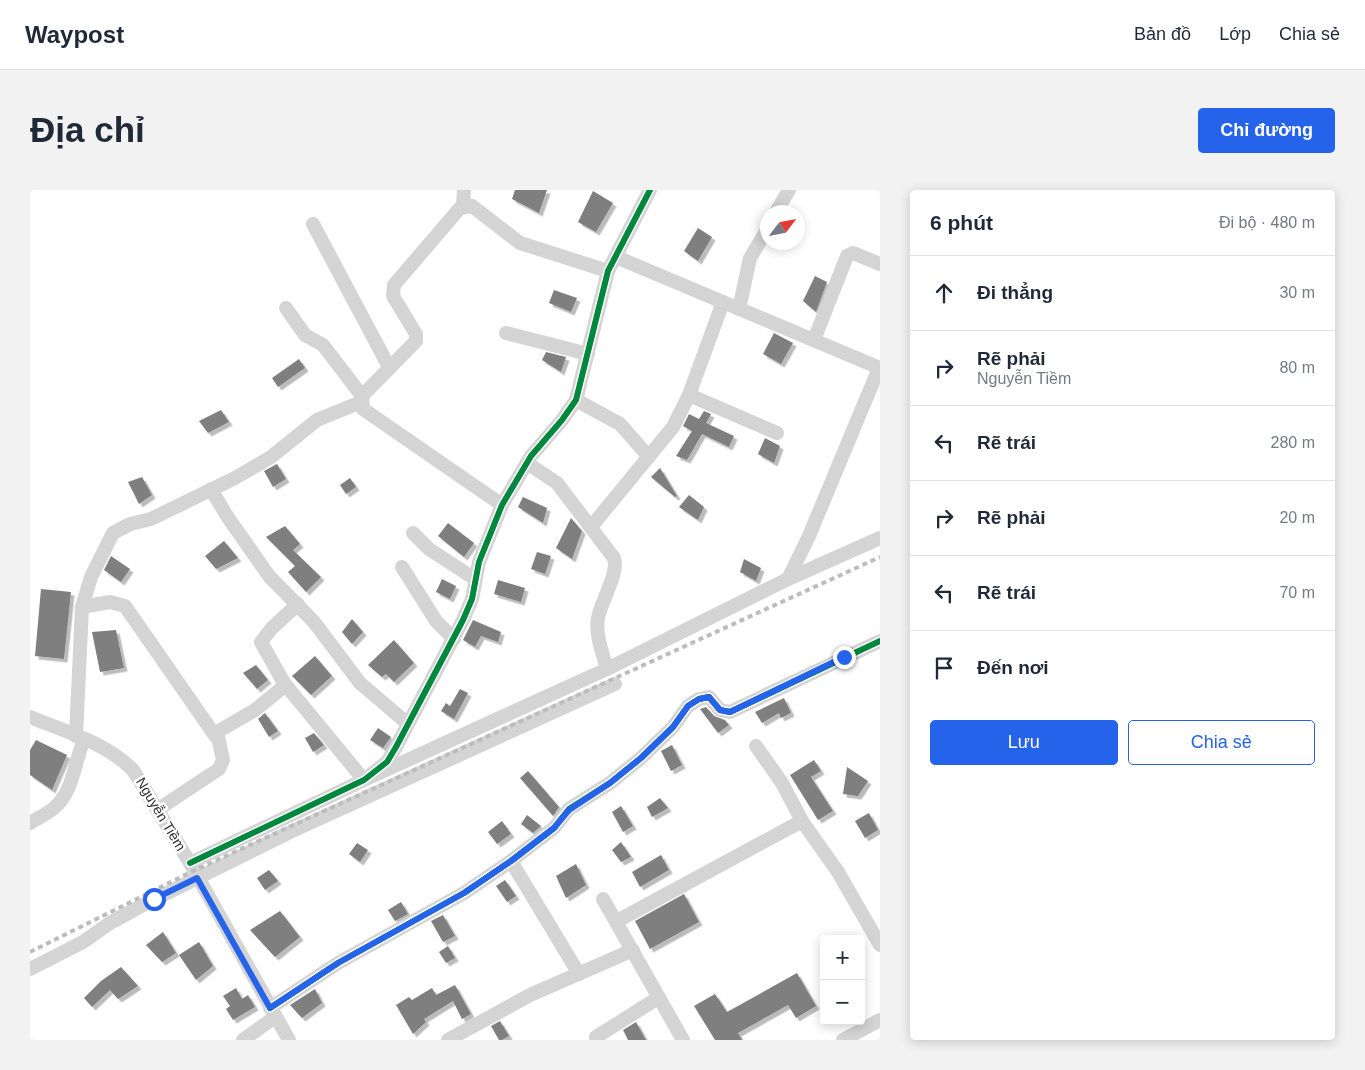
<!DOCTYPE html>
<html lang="vi">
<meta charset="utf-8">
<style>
:root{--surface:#fff;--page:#f2f2f3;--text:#1f2937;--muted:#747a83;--line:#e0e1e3;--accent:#2563eb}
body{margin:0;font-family:Helvetica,sans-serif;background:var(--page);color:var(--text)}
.controls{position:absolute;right:15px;bottom:15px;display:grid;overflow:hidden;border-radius:5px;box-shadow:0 2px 12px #0003}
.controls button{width:45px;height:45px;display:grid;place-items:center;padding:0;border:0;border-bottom:1px solid var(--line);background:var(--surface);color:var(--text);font:25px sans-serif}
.compass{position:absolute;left:730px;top:15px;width:45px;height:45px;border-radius:50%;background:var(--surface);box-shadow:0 2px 12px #0003;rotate:58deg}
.stop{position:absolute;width:15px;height:15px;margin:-11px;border:4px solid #2563eb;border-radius:50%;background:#fff}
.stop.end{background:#2563eb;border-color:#fff;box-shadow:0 1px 5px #0008}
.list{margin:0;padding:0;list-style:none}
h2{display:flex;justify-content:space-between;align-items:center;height:65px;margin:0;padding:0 20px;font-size:21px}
h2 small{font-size:16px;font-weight:400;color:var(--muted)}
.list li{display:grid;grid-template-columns:32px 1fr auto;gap:15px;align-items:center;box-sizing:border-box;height:75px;padding:0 20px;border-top:1px solid var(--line)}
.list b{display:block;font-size:19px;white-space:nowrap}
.list p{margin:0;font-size:16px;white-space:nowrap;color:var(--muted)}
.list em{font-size:16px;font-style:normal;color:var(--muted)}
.actions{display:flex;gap:10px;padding:15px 20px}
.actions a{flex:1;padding:11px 0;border:1px solid var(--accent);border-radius:5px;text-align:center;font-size:18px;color:var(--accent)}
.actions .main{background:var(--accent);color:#fff}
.icon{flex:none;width:28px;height:28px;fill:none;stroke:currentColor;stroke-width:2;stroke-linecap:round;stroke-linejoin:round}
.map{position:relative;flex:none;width:850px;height:850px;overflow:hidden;border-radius:5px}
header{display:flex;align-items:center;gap:30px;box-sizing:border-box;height:70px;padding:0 25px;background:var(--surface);border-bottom:1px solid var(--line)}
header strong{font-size:24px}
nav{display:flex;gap:28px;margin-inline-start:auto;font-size:18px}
.intro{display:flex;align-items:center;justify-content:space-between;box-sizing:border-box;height:120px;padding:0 30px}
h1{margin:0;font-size:35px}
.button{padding:12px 22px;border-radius:5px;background:var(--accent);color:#fff;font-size:18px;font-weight:700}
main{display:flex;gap:30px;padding:0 30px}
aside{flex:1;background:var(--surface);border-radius:5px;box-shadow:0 2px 12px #0003}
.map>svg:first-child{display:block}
.building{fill:#7f7f7f;filter:url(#shadow)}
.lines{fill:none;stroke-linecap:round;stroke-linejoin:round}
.minor{stroke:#d4d4d4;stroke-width:14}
.rail{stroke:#bcbcbc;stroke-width:4;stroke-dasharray:5 4;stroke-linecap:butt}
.cycleway-casing{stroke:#fff;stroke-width:9}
.cycleway{stroke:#00873e;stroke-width:6}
.route{stroke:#2563eb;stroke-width:6}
.labels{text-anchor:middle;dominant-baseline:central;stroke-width:5;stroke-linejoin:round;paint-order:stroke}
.street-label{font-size:14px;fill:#303030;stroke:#fff}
</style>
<header>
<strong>Waypost</strong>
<nav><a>Bản đồ</a><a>Lớp</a><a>Chia sẻ</a></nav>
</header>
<div class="intro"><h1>Địa chỉ</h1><a class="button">Chỉ đường</a></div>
<main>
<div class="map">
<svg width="850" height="850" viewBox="0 0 850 850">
<defs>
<filter id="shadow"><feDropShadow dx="3.5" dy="3.5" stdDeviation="0" flood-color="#0004"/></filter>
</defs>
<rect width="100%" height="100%" fill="#fff"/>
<g class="building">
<polygon points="485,0 517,0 509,23 482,9"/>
<polygon points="563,1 583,13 566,42 548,32"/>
<polygon points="668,38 682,47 668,71 654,61"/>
<polygon points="785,86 797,92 786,122 773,111"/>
<polygon points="524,100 547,108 541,122 519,113"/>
<polygon points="744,143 763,153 751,174 733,164"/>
<polygon points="516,162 536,167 531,182 512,170"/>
<polygon points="269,169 275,178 248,197 242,188"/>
<polygon points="191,220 199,232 178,243 169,231"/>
<polygon points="674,221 681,224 676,233 704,246 699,257 672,244 657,270 646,266 662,241 653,236 659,224 669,229"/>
<polygon points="735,248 750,256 744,273 728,264"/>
<polygon points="247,274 256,289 243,297 234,281"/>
<polygon points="630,278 647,306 645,307 621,287"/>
<polygon points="112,287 122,305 109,314 98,292"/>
<polygon points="320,288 326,297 316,304 310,295"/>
<polygon points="659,305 674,317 668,330 649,317"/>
<polygon points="493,307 517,318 513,333 488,317"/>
<polygon points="541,328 552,341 542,369 526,358"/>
<polygon points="418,333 444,353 434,367 408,346"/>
<polygon points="255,336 270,354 263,360 291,387 276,402 258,382 265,376 236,347"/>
<polygon points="194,351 208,368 186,379 175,366"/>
<polygon points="507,362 521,366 515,384 501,379"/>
<polygon points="81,366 100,379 91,392 74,380"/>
<polygon points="714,369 731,378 726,391 710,382"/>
<polygon points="412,389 426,396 420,409 406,402"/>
<polygon points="468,390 495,398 491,412 464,404"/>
<polygon points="11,399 41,402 34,469 5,466"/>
<polygon points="322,429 333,442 322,454 312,442"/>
<polygon points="443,430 471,442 468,452 451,446 445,457 433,450"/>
<polygon points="86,440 94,478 70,482 62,442"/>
<polygon points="364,450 384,473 364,492 356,484 352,487 338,475"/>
<polygon points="285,466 302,486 281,505 262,486"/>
<polygon points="226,475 238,490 227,499 213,483"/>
<polygon points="430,499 438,503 424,529 411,521 416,513 420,516"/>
<polygon points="754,508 761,523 751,528 749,523 732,533 725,522"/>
<polygon points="676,517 684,526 695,530 699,535 688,543 670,519"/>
<polygon points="235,523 248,541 239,547 228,529"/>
<polygon points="348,538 361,547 353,558 340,550"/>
<polygon points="284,543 294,555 283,562 275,548"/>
<polygon points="6,550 37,565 22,600 0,585 0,560"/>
<polygon points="642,555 652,575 641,581 631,561"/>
<polygon points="784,570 791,581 781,587 803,621 788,630 760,585"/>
<polygon points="817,577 838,591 828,606 813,604"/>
<polygon points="498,581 529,617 523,626 490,588"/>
<polygon points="630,608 638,618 622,627 617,617"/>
<polygon points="591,616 603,636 593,642 582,622"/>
<polygon points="839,623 848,640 835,648 825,631"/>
<polygon points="497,625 511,636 503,643 491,634"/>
<polygon points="472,631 481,644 467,654 458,642"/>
<polygon points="591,652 601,667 591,672 582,660"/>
<polygon points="327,653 338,660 330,672 319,664"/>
<polygon points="631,665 639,680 610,697 602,682"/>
<polygon points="546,674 556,695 536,708 526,686"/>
<polygon points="239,680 248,691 235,700 227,688"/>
<polygon points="475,690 486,706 477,712 466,696"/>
<polygon points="654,704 669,732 620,759 605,731"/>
<polygon points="371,712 378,724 365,731 358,720"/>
<polygon points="250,721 270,747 245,767 220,740"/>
<polygon points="413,725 425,746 413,752 401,731"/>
<polygon points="133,742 146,763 132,772 116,755"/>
<polygon points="169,752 183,776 166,790 149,765"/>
<polygon points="418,756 425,768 416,773 409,762"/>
<polygon points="91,777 108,796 88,809 80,800 62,817 54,808 71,791"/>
<polygon points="767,783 786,816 766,828 758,815 708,843 712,850 685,850 664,816 685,804 697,822"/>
<polygon points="425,795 441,824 432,829 423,811 394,829 396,832 383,844 366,815 379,807 382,810 402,798 406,805"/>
<polygon points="206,798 212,809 218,805 225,817 203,830 196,819 200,816 193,806"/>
<polygon points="285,799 292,813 272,828 260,815"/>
<polygon points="470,831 479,846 472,850 469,850 461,836"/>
<polygon points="606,832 616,850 598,850 593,840"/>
</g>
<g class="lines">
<g class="minor">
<polyline points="433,16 434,0"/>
<polyline points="746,22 759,0"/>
<polyline points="283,34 359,177"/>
<polyline points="586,67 850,178"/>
<polyline points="256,118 275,145 293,155 332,206"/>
<polyline points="709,119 720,68 738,38"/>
<polyline points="476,143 558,164"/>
<polyline points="784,150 817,66 823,63 850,74"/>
<polyline points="659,205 747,243"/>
<polyline points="546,210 590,234 619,267"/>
<path d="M 497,273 L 527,293 L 584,368 C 589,384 571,411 568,428 C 565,445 573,464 577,479"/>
<polyline points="181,299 197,326 239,386 284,432 330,493 378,534"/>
<polyline points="472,315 333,219 332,206 386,151 386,144 363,106 364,95 430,18 442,16 490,53 578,81"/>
<polyline points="561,337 643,237 659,205 693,112"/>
<polyline points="383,343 399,359 445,389"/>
<polyline points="372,377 406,431 424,449"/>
<polyline points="758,389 779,346 849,178"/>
<polyline points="52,417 80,412 95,416 186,547"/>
<polyline points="254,493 334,590 577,479 758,389 850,348"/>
<path d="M 0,527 C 36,542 75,552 103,580 L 160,673 L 259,850"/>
<polyline points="46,546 52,417 61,387 83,343 100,334 121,329 205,288 241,267 287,230 331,212"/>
<polyline points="726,556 752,593 772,631 808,682 850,755"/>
<polyline points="127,620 189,579 193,570 187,542 225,520 252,498 254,493 231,452 242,438 268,414"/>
<path d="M 0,633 C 8,628 17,624 24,618 C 44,601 44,572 54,550"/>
<polyline points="481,671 549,784"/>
<polyline points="160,673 334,590 357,572 366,557 433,430 442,409 449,372 472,315 501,266 532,230 546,210 578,81 620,0"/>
<polyline points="573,709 653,850"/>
<polyline points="587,731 772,631"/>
<polyline points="0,779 53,752 80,733 111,716 258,643 585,494"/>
<polyline points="240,818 308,773 434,703 481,671 524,638 539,619 580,593 611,568 643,537 658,516 669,509 679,507 690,520 700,522 850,451"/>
<polyline points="566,847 628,808"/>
<polyline points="213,850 245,827"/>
<polyline points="418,850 500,805 603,760"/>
<polyline points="813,850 850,830"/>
</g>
<polyline class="rail" points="0,762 163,681 850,367"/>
<g class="cycleway-casing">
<g id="cycleway">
<polyline points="160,673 334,590 357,572 366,557 433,430 442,409 449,372 472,315 501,266 532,230 546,210 578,81 620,0"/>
<polyline points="240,818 308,773 434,703 481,671 524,638 539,619 580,593 611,568 643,537 658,516 669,509 679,507 690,520 700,522 850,451"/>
</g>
</g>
<use href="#cycleway" class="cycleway"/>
</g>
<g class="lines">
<polyline class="route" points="124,709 167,688 240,818 308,773 434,703 481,671 524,638 539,620 580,593 611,568 643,537 658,516 669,509 679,507 690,520 700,522 814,467"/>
</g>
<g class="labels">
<g class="street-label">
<text transform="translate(131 624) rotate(59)">Nguyễn Tiềm</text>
</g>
</g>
</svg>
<div class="controls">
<button>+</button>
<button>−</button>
</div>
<svg class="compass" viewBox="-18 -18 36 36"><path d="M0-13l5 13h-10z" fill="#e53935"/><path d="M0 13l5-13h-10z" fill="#747a83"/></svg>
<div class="stop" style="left:124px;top:709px"></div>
<div class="stop end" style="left:814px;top:467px"></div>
</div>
<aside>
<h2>6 phút<small>Đi bộ · 480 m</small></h2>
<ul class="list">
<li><svg class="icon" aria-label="ahead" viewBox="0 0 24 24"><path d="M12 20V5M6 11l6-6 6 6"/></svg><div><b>Đi thẳng</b></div><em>30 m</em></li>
<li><svg class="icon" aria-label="right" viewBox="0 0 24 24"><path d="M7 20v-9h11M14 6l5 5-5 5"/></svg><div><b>Rẽ phải</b><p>Nguyễn Tiềm</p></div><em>80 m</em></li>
<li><svg class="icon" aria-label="left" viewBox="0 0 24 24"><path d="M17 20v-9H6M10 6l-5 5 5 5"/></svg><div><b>Rẽ trái</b></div><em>280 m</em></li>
<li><svg class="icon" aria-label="right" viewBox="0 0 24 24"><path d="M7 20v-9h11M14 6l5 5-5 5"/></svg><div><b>Rẽ phải</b></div><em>20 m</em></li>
<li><svg class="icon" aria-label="left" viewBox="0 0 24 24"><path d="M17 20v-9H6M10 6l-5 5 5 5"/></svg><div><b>Rẽ trái</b></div><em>70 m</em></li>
<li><svg class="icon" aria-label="arrive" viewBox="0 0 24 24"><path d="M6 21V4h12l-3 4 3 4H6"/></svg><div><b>Đến nơi</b></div></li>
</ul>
<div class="actions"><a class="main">Lưu</a><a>Chia sẻ</a></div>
</aside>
</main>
